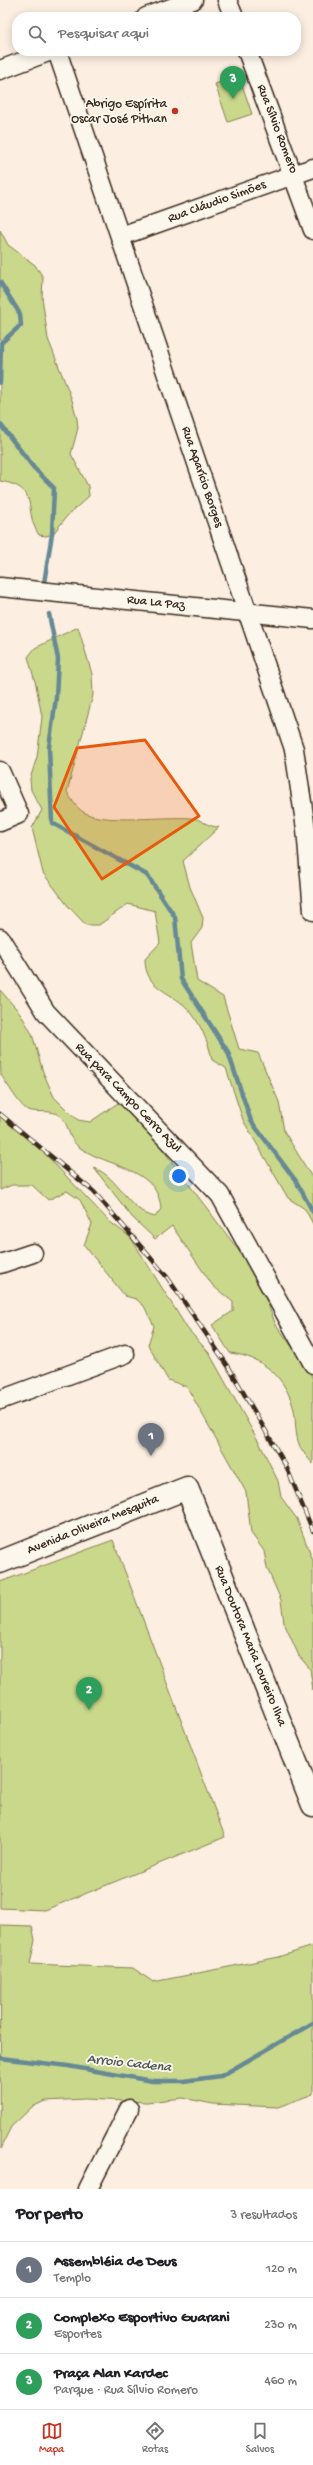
<!DOCTYPE html>
<html lang="pt">
<meta charset="utf-8">
<style>
:root{--surface:#fff;--page:#f6f6f6;--text:#202124;--muted:#757577;--line:#e0e0e0;--accent:#c8321e}
body{margin:0;font-family:"Gochi Hand",sans-serif;background:var(--page);color:var(--text)}
.you{position:absolute;left:179px;top:1176px;width:14px;height:14px;margin:-10px;border:3px solid #fff;border-radius:50%;background:#1a73e8;box-shadow:0 0 0 6px #1a73e833}
.badge{display:grid;place-items:center;width:26px;height:26px;border-radius:50%;background:var(--accent);color:#fff;font-size:13px;font-weight:700}
.pin{position:absolute;translate:-50% -33px;filter:drop-shadow(0 1px 2px #0008)}
.pin::after{content:'';position:absolute;top:21px;width:14px;height:12px;background:inherit;clip-path:polygon(0 0,100% 0,50% 100%)}
.list{margin:0;padding:0;list-style:none}
h2{display:flex;justify-content:space-between;align-items:center;height:52px;margin:0;padding:0 16px;font-size:17px}
h2 small{font-size:13px;font-weight:400;color:var(--muted)}
.list li{display:grid;grid-template-columns:26px 1fr auto;gap:12px;align-items:center;box-sizing:border-box;height:56px;padding:0 16px;border-top:1px solid var(--line)}
.list b{display:block;font-size:15px;white-space:nowrap}
.list p{margin:0;font-size:13px;white-space:nowrap;color:var(--muted)}
.list em{font-size:13px;font-style:normal;color:var(--muted)}
.icon{flex:none;width:22px;height:22px;fill:none;stroke:currentColor;stroke-width:2;stroke-linecap:round;stroke-linejoin:round}
.map{position:relative;flex:none;width:313px;height:2189px;overflow:hidden}
.search{position:absolute;background:var(--surface);box-shadow:0 2px 10px #0003;left:12px;right:12px;top:12px;height:44px;display:flex;align-items:center;gap:10px;box-sizing:border-box;padding:0 14px;border-radius:16px;color:var(--muted);font-size:15px}
.sheet{height:220px;background:var(--surface)}
nav{display:flex;justify-content:space-around;align-items:center;box-sizing:border-box;height:56px;border-top:1px solid var(--line);background:var(--surface);font-size:11px;color:var(--muted)}
nav a{display:grid;justify-items:center;gap:2px}
nav .on{color:var(--accent)}
.map>svg:first-child{display:block}
.green{fill:#cad88b;stroke:#828154}
.lines{fill:none;stroke-linecap:round;stroke-linejoin:round}
.stream{stroke:#668995;stroke-width:4.5}
.minor-casing{stroke:#3b2a1e;stroke-width:21}
.tertiary-casing{stroke:#3b2a1e;stroke-width:25}
.minor{stroke:#fbf7ec;stroke-width:18}
.tertiary{stroke:#fbf7ec;stroke-width:22}
.rail-casing{stroke:#3b2a1e;stroke-width:4.5}
.rail{stroke:#fbf7ec;stroke-width:3;stroke-dasharray:9;stroke-linecap:butt}
.marked{fill:#e8590c;fill-opacity:0.2;stroke:#e8590c;stroke-width:3;stroke-linejoin:round}
.poi-dot{fill:#c8321e;stroke:#fbf7ec;stroke-width:1.5}
.labels{text-anchor:middle;dominant-baseline:central;stroke-width:3.5;stroke-linejoin:round;paint-order:stroke}
.poi-label{font-size:13px;fill:#3b2a1e;stroke:#fbf7ec;text-anchor:end}
.street-label{font-size:13px;fill:#3b2a1e;stroke:#fbf7ec}
.water-label{font-size:14px;font-style:italic;fill:#515959;stroke:#fbf7ec}
</style>
<div class="map">
<svg width="313" height="2189" viewBox="0 0 313 2189">
<rect width="100%" height="100%" fill="#fceee0"/>
<filter id="ink" filterUnits="userSpaceOnUse"><feTurbulence type="fractalNoise" baseFrequency=".025" numOctaves="2"/><feDisplacementMap in="SourceGraphic" scale="8" xChannelSelector="R" yChannelSelector="G"/><feConvolveMatrix kernelMatrix="1 2 1 2 8 2 1 2 1" color-interpolation-filters="sRGB"/></filter>
<g filter="url(#ink)">
<g class="green">
<polygon points="239,76 252,114 228,122 215,84"/>
<path d="M 0,230 L 8,245 L 35,265 L 43,277 L 42,297 L 48,339 L 72,400 L 77,419 L 78,428 L 71,454 L 88,486 L 89,496 L 67,516 L 53,534 L 46,536 L 39,535 C 22,510 42,488 0,481 Z"/>
<path d="M 78,627 L 92,674 L 93,695 L 67,792 C 72,800 76,808 85,813 C 106,824 165,816 191,818 C 201,818 206,827 219,827 L 183,861 L 190,887 L 203,918 L 202,928 L 191,943 L 197,981 L 223,997 L 239,1049 L 258,1053 L 279,1102 L 284,1131 L 313,1179 L 313,1224 L 305,1209 L 288,1198 L 243,1120 L 226,1068 L 212,1060 C 210,1045 198,1018 187,1008 C 169,990 145,989 145,959 L 160,943 L 155,911 L 128,904 L 99,925 L 86,925 L 68,906 L 43,873 L 32,828 L 42,810 L 31,790 L 30,779 L 37,757 L 42,717 L 36,685 L 28,657 L 35,648 Z"/>
<path d="M 0,990 L 20,1013 L 32,1034 L 43,1072 L 54,1097 L 69,1112 L 78,1120 L 90,1122 L 118,1103 L 130,1106 L 257,1275 L 275,1323 L 310,1372 L 313,1380 L 313,1464 C 308,1458 301,1450 299,1444 C 295,1434 296,1421 294,1410 C 286,1377 263,1357 230,1353 L 212,1325 L 233,1311 L 233,1302 L 213,1286 L 172,1226 L 155,1239 L 132,1217 L 94,1168 C 119,1177 128,1211 155,1217 L 161,1209 C 159,1171 114,1167 87,1152 C 65,1141 72,1128 61,1117 C 52,1108 39,1114 28,1110 C 21,1108 6,1082 1,1075 C 0,1069 0,1001 0,990 Z"/>
<polygon points="0,1113 28,1136 109,1221 131,1238 187,1328 209,1353 260,1444 278,1481 281,1497 297,1519 313,1561 313,1690 310,1669 299,1656 284,1623 281,1600 267,1568 264,1551 251,1533 246,1492 187,1387 168,1380 148,1345 154,1326 144,1306 136,1299 125,1296 84,1245 92,1224 80,1200 67,1191 48,1200 32,1185 12,1185 0,1190"/>
<polygon points="113,1540 225,1837 45,1910 0,1908 0,1582"/>
<polygon points="1,1925 32,1926 35,1940 30,1964 133,1968 153,1982 279,1957 313,1946 313,2094 278,2107 213,2104 183,2098 147,2102 85,2099 45,2101 32,2107 11,2127 0,2149"/>
</g>
<g class="lines">
<g class="stream">
<polyline points="0,282 20,314 21,325 1,343 0,383"/>
<polyline points="0,424 34,468 54,488 52,534 44,583"/>
<polyline points="49,614 58,659 56,698 49,747 52,823 147,875 175,917 181,979 228,1052 251,1121 296,1181 313,1212"/>
<polyline points="0,2058 68,2066 152,2081 183,2081 221,2076 313,2023"/>
</g>
<g class="minor-casing">
<g id="minor">
<polyline points="227,0 234,17"/>
<polyline points="146,17 193,0"/>
<polyline points="57,51 294,749 306,829 313,911"/>
<polyline points="247,51 313,230"/>
<polyline points="0,70 51,51"/>
<polyline points="121,236 313,168"/>
<polyline points="0,587 313,619"/>
<polyline points="0,771 19,814 0,822"/>
<polyline points="0,938 46,1012 220,1195 313,1364"/>
<polyline points="0,1264 33,1253"/>
<polyline points="0,1400 125,1354"/>
<polyline points="88,2189 129,2109"/>
</g>
</g>
<g class="tertiary-casing">
<polyline id="tertiary" points="0,1562 187,1488 313,1805"/>
</g>
<use href="#minor" class="minor"/>
<use href="#tertiary" class="tertiary"/>
<g class="rail-casing">
<polyline id="rail" points="0,1114 94,1192 167,1277 228,1366 286,1466 313,1531"/>
</g>
<use href="#rail" class="rail"/>
</g>
</g>
<path class="marked" d="M 145,740 L 199,816 L 102,879 L 54,807 L 77,748 Z"/>
<circle class="poi-dot" cx="175" cy="111" r="4"/>
<g class="labels">
<g class="poi-label">
<text x="167" y="104">Abrigo Espírita<tspan x="167" dy="15">Oscar José Pithan</tspan></text>
</g>
<g class="street-label">
<text transform="translate(277 129) rotate(69)">Rua Sílvio Romero</text>
<text transform="translate(217 202) rotate(-20)">Rua Cláudio Simões</text>
<text transform="translate(202 477) rotate(71)">Rua Aparício Borges</text>
<text transform="translate(156 603) rotate(6)">Rua La Paz</text>
<text transform="translate(128 1098) rotate(46)">Rua para Campo Cerro Azul</text>
<text transform="translate(93 1525) rotate(-22)">Avenida Oliveira Mesquita</text>
<text transform="translate(250 1646) rotate(68)">Rua Doutora Maria Loureiro Ilha</text>
</g>
<g class="water-label">
<text transform="translate(129 2064) rotate(6)">Arroio Cadena</text>
</g>
</g>
</svg>
<div class="you"></div>
<div class="pin badge" style="left:151px;top:1456px;background:#6b7280">1</div>
<div class="pin badge" style="left:89px;top:1710px;background:#2e9e5b">2</div>
<div class="pin badge" style="left:233px;top:99px;background:#2e9e5b">3</div>
<div class="search"><svg class="icon" aria-label="search" viewBox="0 0 24 24"><circle cx="10" cy="10" r="6"/><path d="M15 15l6 6"/></svg>Pesquisar aqui</div>
</div>
<section class="sheet">
<h2>Por perto<small>3 resultados</small></h2>
<ul class="list">
<li><span class="badge" style="background:#6b7280">1</span><div><b>Assembléia de Deus</b><p>Templo</p></div><em>120 m</em></li>
<li><span class="badge" style="background:#2e9e5b">2</span><div><b>Complexo Esportivo Guarani</b><p>Esportes</p></div><em>230 m</em></li>
<li><span class="badge" style="background:#2e9e5b">3</span><div><b>Praça Alan Kardec</b><p>Parque · Rua Sílvio Romero</p></div><em>460 m</em></li>
</ul>
</section>
<nav>
<a class="on"><svg class="icon" aria-label="map" viewBox="0 0 24 24"><path d="M3 6l6-2 6 2 6-2v14l-6 2-6-2-6 2zM9 4v14M15 6v14"/></svg>Mapa</a>
<a><svg class="icon" aria-label="directions" viewBox="0 0 24 24"><path d="M12 3l9 9-9 9-9-9zM9 14v-3h6M13 9l2 2-2 2"/></svg>Rotas</a>
<a><svg class="icon" aria-label="saved" viewBox="0 0 24 24"><path d="M7 4h10v16l-5-4-5 4z"/></svg>Salvos</a>
</nav>
